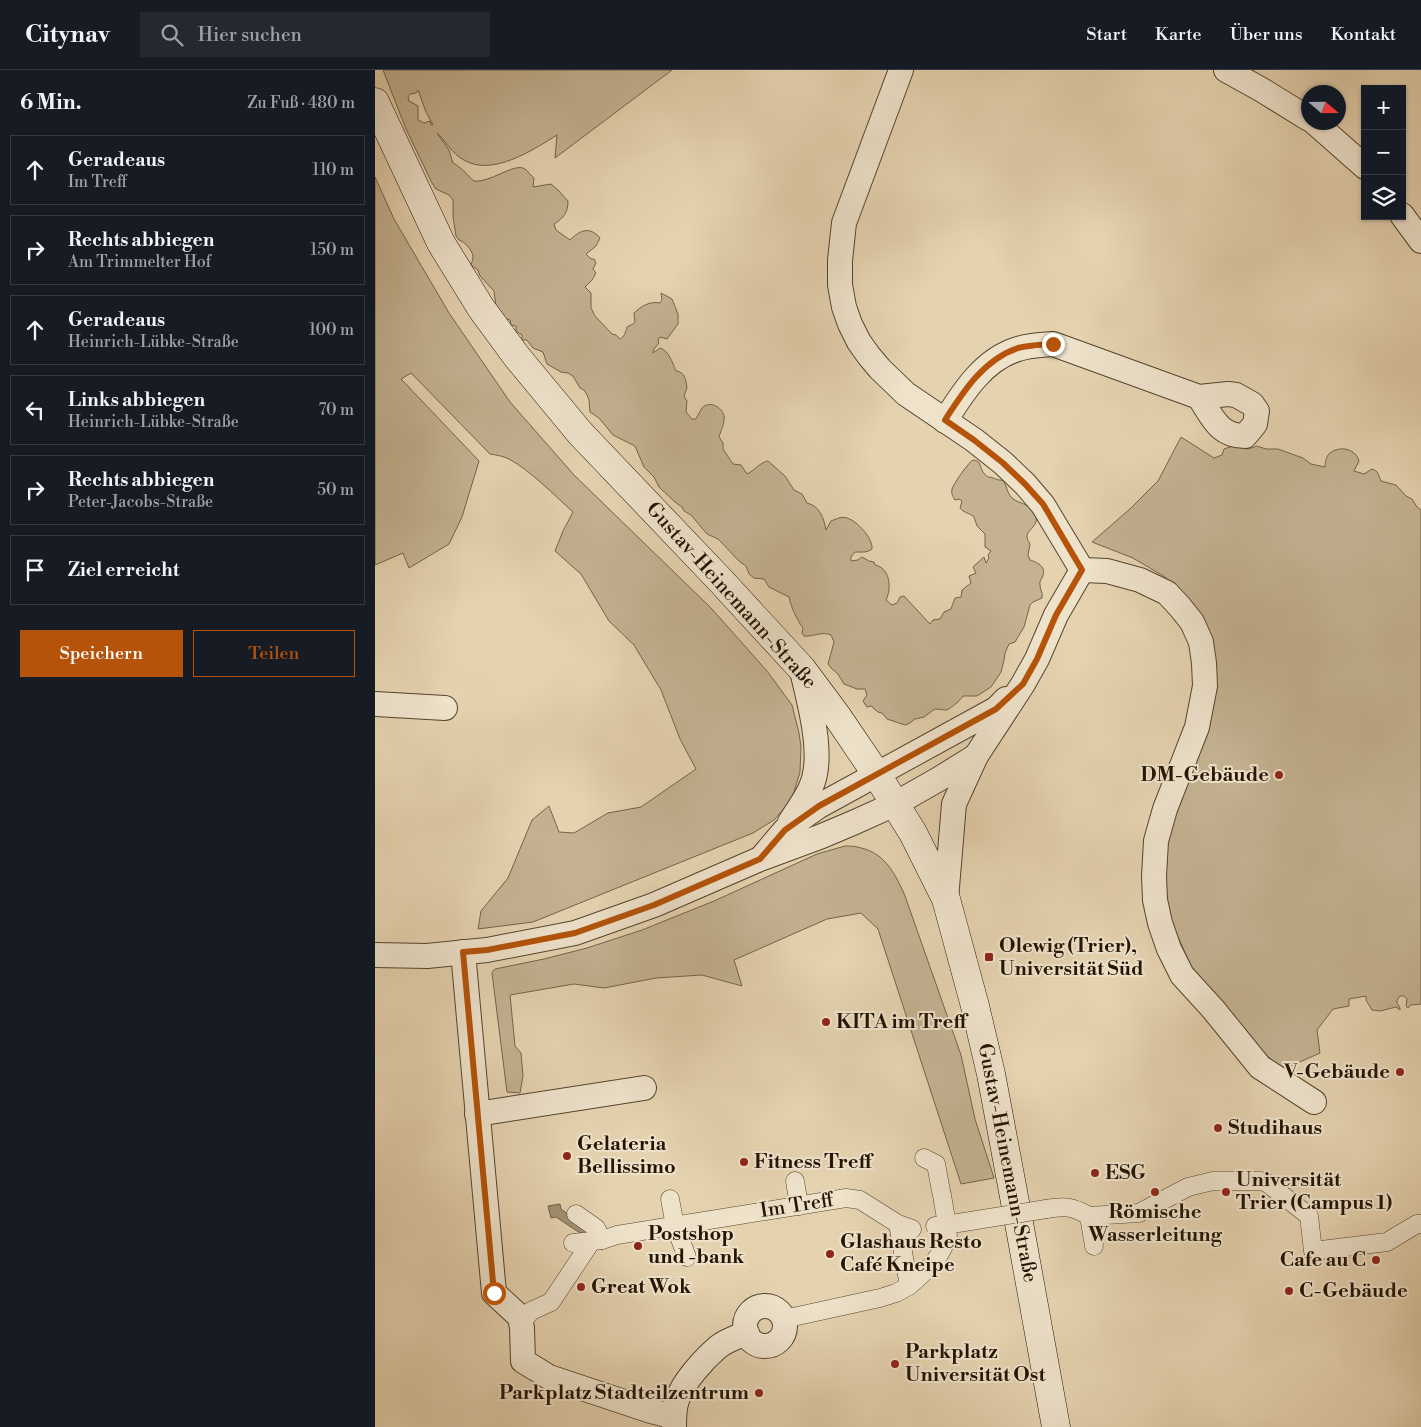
<!DOCTYPE html>
<html lang="de">
<meta charset="utf-8">
<style>
:root{--surface:#171b24;--page:#242831;--text:#f1f3f6;--muted:#9ea1a6;--line:#363941;--accent:#b45309}
body{margin:0;font-family:"Libre Bodoni",serif;background:var(--page);color:var(--text)}
.controls{position:absolute;right:15px;top:15px;display:grid;overflow:hidden;border-radius:0px;box-shadow:0 1px 4px #0004}
.controls button{width:45px;height:45px;display:grid;place-items:center;padding:0;border:0;border-bottom:1px solid var(--line);background:var(--surface);color:var(--text);font:25px sans-serif}
.compass{position:absolute;left:926px;top:15px;width:45px;height:45px;border-radius:50%;background:var(--surface);box-shadow:0 1px 4px #0004;rotate:110deg}
.stop{position:absolute;width:15px;height:15px;margin:-11px;border:4px solid #b45309;border-radius:50%;background:#fff}
.stop.end{background:#b45309;border-color:#fff;box-shadow:0 1px 5px #0008}
.list{margin:0;padding:0;list-style:none}
h2{display:flex;justify-content:space-between;align-items:center;height:65px;margin:0;padding:0 20px;font-size:21px}
h2 small{font-size:16px;font-weight:400;color:var(--muted)}
.list li{display:grid;grid-template-columns:32px 1fr auto;gap:15px;align-items:center;box-sizing:border-box;height:70px;margin:0 10px 10px;padding:0 10px;border:1px solid var(--line);border-radius:0px}
.list b{display:block;font-size:19px;white-space:nowrap}
.list p{margin:0;font-size:16px;white-space:nowrap;color:var(--muted)}
.list em{font-size:16px;font-style:normal;color:var(--muted)}
.actions{display:flex;gap:10px;padding:15px 20px}
.actions a{flex:1;padding:11px 0;border:1px solid var(--accent);border-radius:0px;text-align:center;font-size:18px;color:var(--accent)}
.actions .main{background:var(--accent);color:#fff}
.icon{flex:none;width:28px;height:28px;fill:none;stroke:currentColor;stroke-width:2;stroke-linecap:round;stroke-linejoin:round}
.map{position:relative;flex:none;width:1046px;height:1357px;overflow:hidden}
header{display:flex;align-items:center;gap:30px;box-sizing:border-box;height:70px;padding:0 25px;background:var(--surface);border-bottom:1px solid var(--line)}
header strong{font-size:24px}
nav{display:flex;gap:28px;margin-inline-start:auto;font-size:18px}
.search{width:350px;height:45px;background:var(--page);display:flex;align-items:center;gap:12px;box-sizing:border-box;padding:0 18px;border-radius:0px;color:var(--muted);font-size:19px}
main{display:flex}
aside{flex:1;background:var(--surface)}
.map>svg:first-child{display:block}
.green{fill:#c4b292;stroke:#74634a;fill-rule:evenodd}
.water{fill:#a39174;stroke:#705f46}
.lines{fill:none;stroke-linecap:round;stroke-linejoin:round}
.pedestrian-casing{stroke:#54442d;stroke-width:19}
.minor-casing{stroke:#54442d;stroke-width:26}
.secondary-casing{stroke:#241402;stroke-width:29}
.pedestrian{stroke:#eee2cb;stroke-width:18}
.minor{stroke:#eee2cb;stroke-width:24}
.secondary{stroke:#eee2cb;stroke-width:28}
.pedestrian-bridge-casing{stroke:#54442d;stroke-width:19;stroke-linecap:butt}
.pedestrian-bridge{stroke:#eee2cb;stroke-width:18}
.route{stroke:#b45309;stroke-width:6}
.poi-dot{fill:#8f2418;stroke:#eee2cb;stroke-width:2}
.labels{text-anchor:middle;dominant-baseline:central;stroke-width:4;stroke-linejoin:round;paint-order:stroke}
.street-label{font-size:20px;fill:#241402;stroke:#eee2cb}
.poi-label{font-size:20px;font-weight:bold;fill:#241402;stroke:#eee2cb;text-anchor:start}
</style>
<header>
<strong>Citynav</strong>
<div class="search"><svg class="icon" aria-label="search" viewBox="0 0 24 24"><circle cx="10" cy="10" r="6"/><path d="M15 15l6 6"/></svg>Hier suchen</div>
<nav><a>Start</a><a>Karte</a><a>Über uns</a><a>Kontakt</a></nav>
</header>
<main>
<aside>
<h2>6 Min.<small>Zu Fuß · 480 m</small></h2>
<ul class="list">
<li><svg class="icon" aria-label="ahead" viewBox="0 0 24 24"><path d="M12 20V5M6 11l6-6 6 6"/></svg><div><b>Geradeaus</b><p>Im Treff</p></div><em>110 m</em></li>
<li><svg class="icon" aria-label="right" viewBox="0 0 24 24"><path d="M7 20v-9h11M14 6l5 5-5 5"/></svg><div><b>Rechts abbiegen</b><p>Am Trimmelter Hof</p></div><em>150 m</em></li>
<li><svg class="icon" aria-label="ahead" viewBox="0 0 24 24"><path d="M12 20V5M6 11l6-6 6 6"/></svg><div><b>Geradeaus</b><p>Heinrich-Lübke-Straße</p></div><em>100 m</em></li>
<li><svg class="icon" aria-label="left" viewBox="0 0 24 24"><path d="M17 20v-9H6M10 6l-5 5 5 5"/></svg><div><b>Links abbiegen</b><p>Heinrich-Lübke-Straße</p></div><em>70 m</em></li>
<li><svg class="icon" aria-label="right" viewBox="0 0 24 24"><path d="M7 20v-9h11M14 6l5 5-5 5"/></svg><div><b>Rechts abbiegen</b><p>Peter-Jacobs-Straße</p></div><em>50 m</em></li>
<li><svg class="icon" aria-label="arrive" viewBox="0 0 24 24"><path d="M6 21V4h12l-3 4 3 4H6"/></svg><div><b>Ziel erreicht</b></div></li>
</ul>
<div class="actions"><a class="main">Speichern</a><a>Teilen</a></div>
</aside>
<div class="map">
<svg width="1046" height="1357" viewBox="0 0 1046 1357">
<rect width="100%" height="100%" fill="#e5d2af"/>
<filter id="stains"><feTurbulence type="fractalNoise" baseFrequency=".004" numOctaves="4"/><feColorMatrix values="0 0 0 0 .2 0 0 0 0 .09 0 0 0 0 .02 0 0 0 .5 -.17"/></filter>
<radialGradient id="worn" r=".72"><stop offset=".6" stop-color="#630" stop-opacity="0"/><stop offset="1" stop-color="#630" stop-opacity=".3"/></radialGradient>
<g class="green">
<path d="M 8,0 L 297,0 L 180,88 L 182,65 C 158,80 117,107 89,90 C 77,84 70,70 62,63 L 74,80 L 78,93 C 86,97 92,105 99,111 C 115,113 140,92 150,99 C 153,101 156,106 159,108 L 158,117 L 176,114 L 183,120 L 193,131 C 193,142 189,148 179,154 L 181,160 L 195,170 C 205,160 215,156 225,168 L 221,176 L 211,184 L 216,189 L 219,189 L 221,193 L 218,199 L 221,203 L 217,210 L 210,217 L 216,223 L 216,238 L 220,246 L 237,264 L 241,265 L 245,269 C 249,267 251,262 252,257 L 258,254 L 260,252 L 259,243 C 267,236 274,231 285,233 L 287,230 L 286,223 L 297,229 L 303,244 L 303,254 L 292,269 L 285,267 L 283,270 L 284,273 L 279,279 L 278,283 L 285,278 C 294,281 297,292 301,301 C 310,302 311,310 312,318 L 309,326 L 312,331 L 311,342 L 317,349 L 321,349 C 323,345 325,341 327,338 C 335,330 347,337 349,346 C 350,353 346,360 344,367 L 348,373 L 348,379 L 358,394 L 366,395 L 372,404 C 380,400 384,393 393,391 L 410,406 L 419,420 L 427,424 L 432,433 C 445,436 449,449 451,460 L 456,451 C 461,449 467,446 472,448 C 482,451 498,468 497,479 C 492,483 486,482 480,482 L 476,487 L 476,491 L 483,490 L 487,487 L 494,491 L 499,492 L 500,495 C 515,498 517,518 511,530 L 517,535 L 522,533 L 525,527 L 529,526 L 555,554 L 558,550 L 565,549 L 569,542 L 576,539 L 580,528 L 586,527 L 587,520 L 596,513 L 594,506 L 601,503 L 598,497 L 609,487 L 611,493 L 614,488 L 613,485 L 616,481 L 610,477 L 610,464 L 602,456 L 599,447 C 595,443 589,443 585,438 L 587,431 L 584,429 L 580,430 C 578,427 576,424 577,419 C 579,413 593,393 598,390 C 607,391 604,396 608,402 C 609,404 611,405 613,407 C 619,407 622,411 628,410 C 632,416 632,423 637,428 C 645,435 658,433 661,447 C 664,459 645,460 655,474 L 653,485 L 655,490 C 664,493 672,497 667,508 C 666,510 664,512 665,515 C 665,520 668,522 667,528 L 658,532 L 655,535 L 649,557 L 640,572 L 634,574 L 630,583 L 629,590 L 626,602 L 616,617 L 602,626 L 588,626 C 586,630 576,638 572,640 C 569,640 563,639 560,639 L 549,647 L 540,649 L 535,653 L 530,655 L 512,649 L 507,643 L 503,642 L 499,639 L 497,636 L 492,637 L 488,631 L 492,625 L 490,619 L 482,619 L 469,614 L 463,604 L 456,598 L 453,594 L 459,572 L 456,565 C 447,561 438,567 429,566 L 427,563 L 428,558 C 423,552 415,535 414,527 L 394,517 L 389,509 L 379,508 L 374,504 L 371,496 L 365,492 L 343,469 L 332,464 L 316,445 L 309,441 L 307,437 L 300,432 L 284,417 L 279,407 L 269,397 L 260,376 L 238,365 L 224,348 L 215,342 L 214,330 L 212,325 L 209,320 L 205,318 L 198,306 L 193,303 L 186,302 L 172,294 L 168,282 L 158,278 L 152,270 L 147,270 L 147,265 L 141,261 L 141,256 L 136,255 L 135,250 L 128,248 L 121,237 L 119,221 L 105,206 L 103,200 L 96,195 C 97,192 98,189 98,186 C 97,180 90,172 84,170 L 81,166 L 78,147 L 78,130 L 74,125 L 61,119 L 57,113 L 31,59 ZM 43,20 L 51,42 L 58,55 L 56,55 L 55,51 L 49,53 L 43,50 L 43,36 L 34,31 L 33,27 L 35,24 L 41,23 Z"/>
<path d="M 0,107 L 19,149 L 74,243 L 135,332 L 199,405 L 336,538 L 392,601 L 417,635 L 424,663 L 426,677 L 425,702 L 419,722 L 414,733 L 399,750 L 378,763 L 158,852 L 103,859 L 106,841 L 133,808 L 157,750 L 174,736 L 184,762 L 199,763 L 233,743 L 266,737 L 321,699 L 305,669 L 286,620 L 259,575 L 234,551 L 206,504 L 180,481 L 188,461 L 198,442 C 179,425 156,401 134,389 C 128,386 121,385 115,384 L 36,303 L 26,309 L 104,391 L 87,447 L 74,474 L 34,498 L 28,483 L 0,495 Z"/>
<path d="M 806,367 L 839,388 L 847,385 L 849,379 L 858,376 L 873,379 L 882,376 L 891,379 L 903,379 L 928,388 L 936,394 L 950,397 C 950,393 951,386 955,383 C 965,375 981,379 984,391 L 979,401 L 989,404 L 997,399 C 1004,401 1003,405 1006,411 L 1021,415 L 1031,426 L 1037,429 L 1042,437 L 1046,440 L 1046,934 L 1036,935 L 1033,938 L 1031,936 L 1032,929 L 1029,926 L 1025,926 L 1022,930 L 1022,933 L 1025,938 L 1025,940 L 1021,937 L 1005,941 L 997,940 L 991,930 L 991,926 L 974,929 L 974,936 L 958,939 L 942,960 L 945,983 L 909,999 L 884,980 L 816,896 L 800,860 L 786,817 L 796,740 L 839,622 L 812,527 L 790,507 L 758,488 L 717,472 L 756,438 L 783,411 Z"/>
<path d="M 470,776 C 475,776 480,776 486,778 C 510,783 521,805 530,826 L 586,985 L 600,1049 L 619,1108 L 586,1114 L 503,859 L 486,843 L 452,849 L 359,890 L 367,916 L 327,905 L 281,908 L 229,918 L 199,914 L 135,925 L 140,976 L 146,983 L 148,1006 L 145,1023 L 132,1022 L 117,903 L 118,901 L 120,899 L 169,889 L 212,878 L 267,860 L 339,831 L 442,784 Z"/>
</g>
<polygon class="water" points="185,1134 186,1139 213,1159 217,1167 208,1165 181,1147 176,1148 173,1136"/>
<g class="lines">
<g class="pedestrian-casing">
<g id="pedestrian">
<polyline points="549,1088 561,1094 566,1121"/>
<polyline points="420,1111 424,1136"/>
<polyline points="295,1129 300,1156 312,1187"/>
<path d="M 671,1139 C 690,1136 697,1136 714,1146 L 719,1176"/>
<polyline points="201,1144 221,1158 227,1170"/>
<polyline points="714,1146 764,1143 813,1117 838,1111 886,1111 892,1113 934,1146 938,1181 1012,1172 1042,1154 1046,1154"/>
<polyline points="560,1156 572,1155 567,1125"/>
<polyline points="198,1173 227,1170 242,1165 471,1128 485,1130 523,1154"/>
<polyline points="534,1216 523,1154 537,1159"/>
<polyline points="409,1249 505,1228 521,1223 534,1216 556,1196 564,1185 573,1168 572,1155 583,1153"/>
<polyline points="147,1252 156,1241 176,1232 216,1172"/>
</g>
</g>
<g class="minor-casing">
<g id="minor">
<polyline points="526,0 469,153 465,190 465,215 469,237 475,254 484,272 494,286 505,299 531,324 599,370 628,393 650,414 668,435 707,500"/>
<polyline points="851,0 887,20 934,49"/>
<polyline points="939,52 990,97"/>
<polyline points="1027,145 1046,171"/>
<path d="M 570,351 C 588,322 609,289 643,279 C 655,275 666,275 678,274 L 824,327 L 853,324 L 861,325 L 877,334 L 882,341 L 880,354 L 870,366 C 843,366 837,346 824,327"/>
<polyline points="707,500 732,501 765,510 792,523 805,537 817,552 826,572 829,593 830,616 822,657 790,739 781,771 779,806 780,830 785,853 794,879 807,905 838,939 885,997 939,1032"/>
<polyline points="0,634 70,638"/>
<path d="M 415,752 C 424,738 437,721 440,704 C 446,674 434,631 427,601"/>
<polyline points="388,786 410,760 444,736 621,639 631,629"/>
<polyline points="571,829 579,734 601,686 648,614 662,589 681,545 707,500"/>
<polyline points="88,882 119,1223 145,1247 147,1258 148,1291 174,1307 276,1341 288,1344 299,1345"/>
<polyline points="0,885 52,886 112,880 200,863 279,835 385,789 447,766 480,752 520,734 564,709 601,686"/>
<polyline points="102,1044 269,1018"/>
<circle cx="390" cy="1256" r="20"/>
<path d="M 299,1357 C 299,1348 299,1338 302,1330 C 308,1312 329,1289 343,1277 C 352,1270 362,1267 372,1263"/>
</g>
</g>
<g class="secondary-casing">
<polyline id="secondary" points="0,32 66,173 106,238 142,287 205,363 346,511 427,599 462,646 502,705 538,763 571,829 600,936 616,1004 646,1164 681,1357"/>
</g>
<use href="#pedestrian" class="pedestrian"/>
<use href="#minor" class="minor"/>
<use href="#secondary" class="secondary"/>
<g class="pedestrian-bridge-casing">
<polyline id="pedestrian-bridge" points="583,1153 671,1139"/>
</g>
<use href="#pedestrian-bridge" class="pedestrian-bridge"/>
</g>
<g class="lines">
<path class="route" d="M 119,1223 L 88,882 L 112,880 L 200,863 L 279,835 L 385,789 L 410,760 L 444,736 L 621,639 L 648,614 L 662,589 L 681,545 L 707,500 L 668,434 L 650,414 L 628,393 L 599,370 L 570,350 C 588,322 609,289 643,278 C 655,275 666,275 678,274"/>
</g>
<g class="poi-dot">
<circle cx="904" cy="705" r="5"/>
<rect x="609" y="882" width="10" height="10" rx="2.5"/>
<circle cx="451" cy="952" r="5"/>
<circle cx="1025" cy="1002" r="5"/>
<circle cx="843" cy="1058" r="5"/>
<circle cx="192" cy="1086" r="5"/>
<circle cx="369" cy="1092" r="5"/>
<circle cx="720" cy="1103" r="5"/>
<circle cx="780" cy="1122" r="5"/>
<circle cx="851" cy="1122" r="5"/>
<circle cx="263" cy="1176" r="5"/>
<circle cx="455" cy="1184" r="5"/>
<circle cx="1001" cy="1190" r="5"/>
<circle cx="206" cy="1217" r="5"/>
<circle cx="914" cy="1221" r="5"/>
<circle cx="520" cy="1294" r="5"/>
<circle cx="384" cy="1323" r="5"/>
</g>
<g class="labels">
<g class="street-label">
<text transform="translate(356 526) rotate(48)">Gustav-Heinemann-Straße</text>
<text transform="translate(632 1093) rotate(79)">Gustav-Heinemann-Straße</text>
<text transform="translate(422 1136) rotate(-9)">Im Treff</text>
</g>
<g class="poi-label">
<text x="894" y="705" text-anchor="end">DM-Gebäude</text>
<text x="624" y="876">Olewig (Trier),<tspan x="624" dy="23">Universität Süd</tspan></text>
<text x="461" y="952">KITA im Treff</text>
<text x="1015" y="1002" text-anchor="end">V-Gebäude</text>
<text x="853" y="1058">Studihaus</text>
<text x="202" y="1074">Gelateria<tspan x="202" dy="23">Bellissimo</tspan></text>
<text x="379" y="1092">Fitness Treff</text>
<text x="730" y="1103">ESG</text>
<text x="861" y="1110">Universität<tspan x="861" dy="23">Trier (Campus 1)</tspan></text>
<text x="780" y="1142" text-anchor="middle">Römische<tspan x="780" dy="23">Wasserleitung</tspan></text>
<text x="273" y="1164">Postshop<tspan x="273" dy="23">und -bank</tspan></text>
<text x="465" y="1172">Glashaus Resto<tspan x="465" dy="23">Café Kneipe</tspan></text>
<text x="991" y="1190" text-anchor="end">Cafe au C</text>
<text x="216" y="1217">Great Wok</text>
<text x="924" y="1221">C-Gebäude</text>
<text x="530" y="1282">Parkplatz<tspan x="530" dy="23">Universität Ost</tspan></text>
<text x="374" y="1323" text-anchor="end">Parkplatz Stadteilzentrum</text>
</g>
</g>
<rect width="100%" height="100%" filter="url(#stains)"/>
<rect width="100%" height="100%" fill="url(#worn)"/>
</svg>
<div class="controls">
<button>+</button>
<button>−</button>
<button><svg class="icon" aria-label="layers" viewBox="0 0 24 24"><path d="M12 4l9 5-9 5-9-5zM3 14l9 5 9-5"/></svg></button>
</div>
<svg class="compass" viewBox="-18 -18 36 36"><path d="M0-13l5 13h-10z" fill="#e53935"/><path d="M0 13l5-13h-10z" fill="#9ea1a6"/></svg>
<div class="stop" style="left:119px;top:1223px"></div>
<div class="stop end" style="left:678px;top:274px"></div>
</div>
</main>
